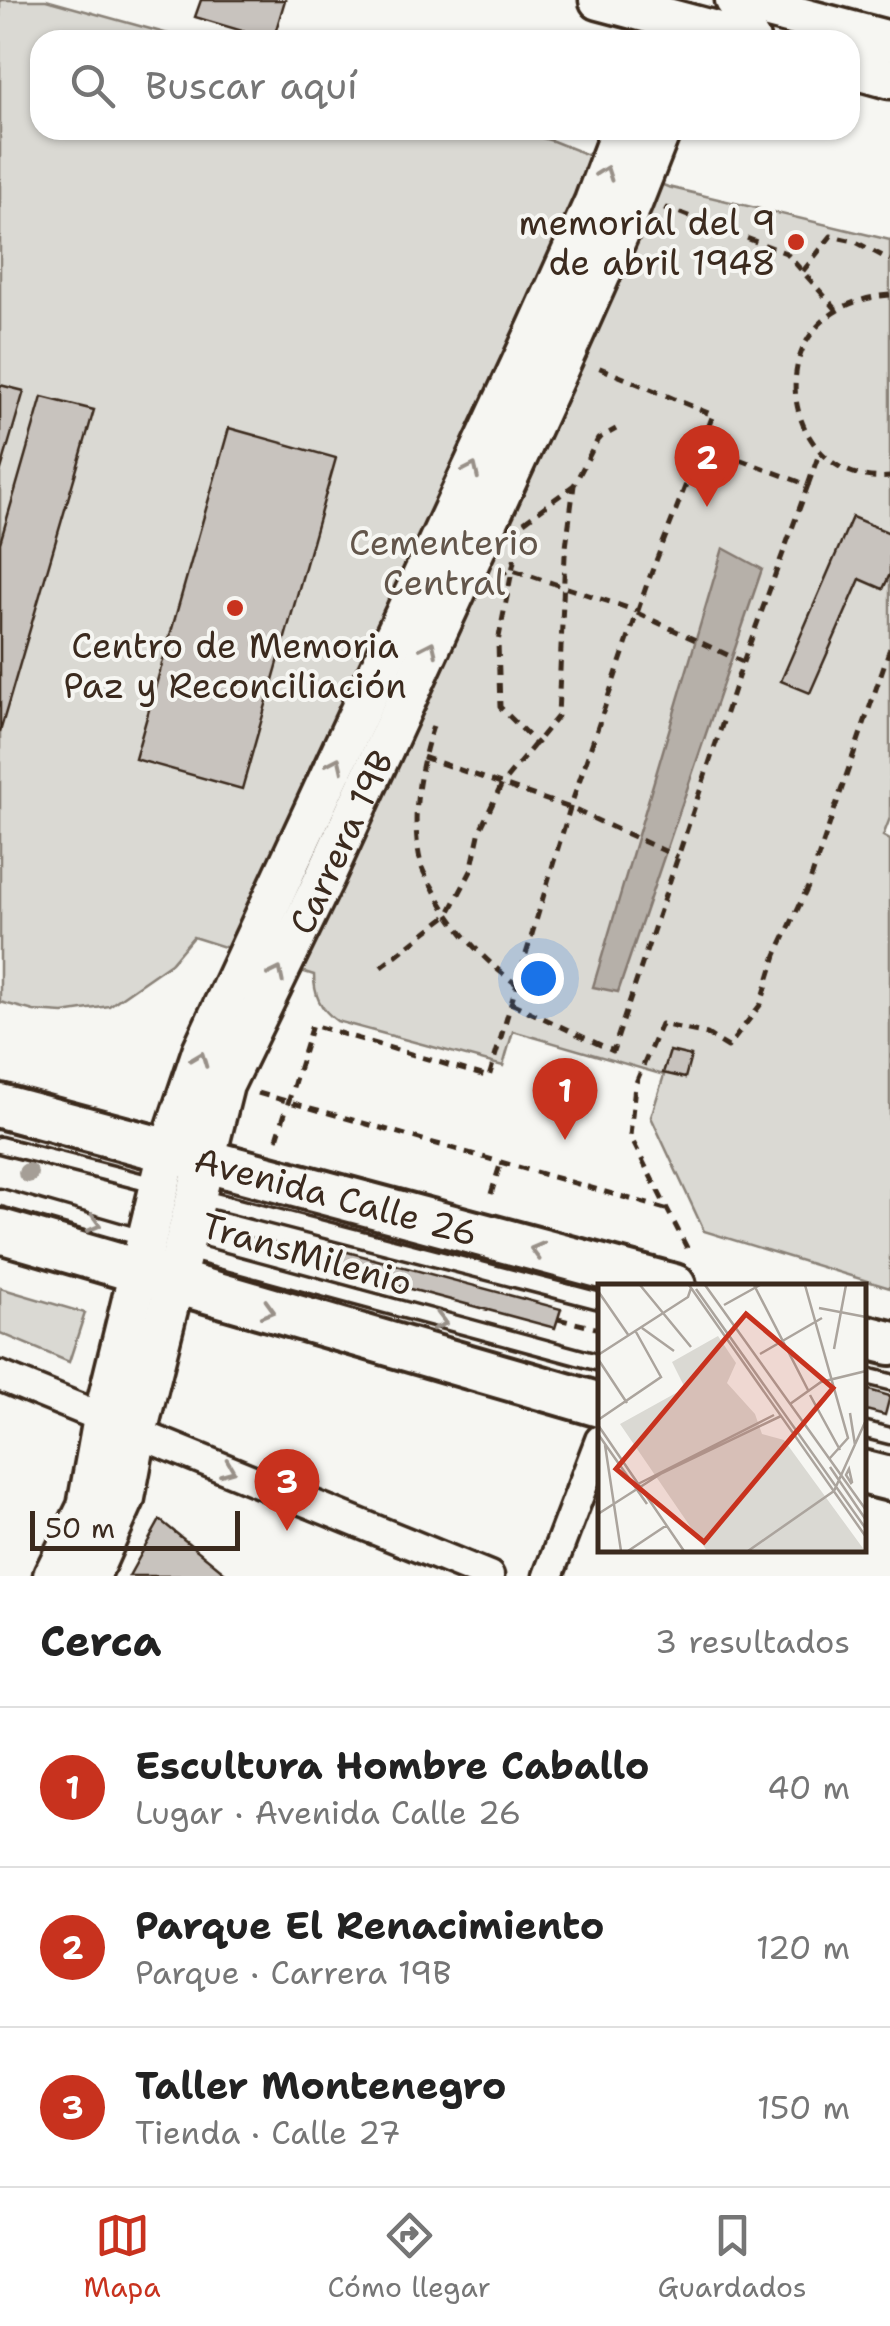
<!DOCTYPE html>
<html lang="es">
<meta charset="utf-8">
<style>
:root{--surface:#fff;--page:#f6f6f6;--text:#222;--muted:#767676;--line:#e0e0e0;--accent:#c8321e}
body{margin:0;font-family:"Shantell Sans",sans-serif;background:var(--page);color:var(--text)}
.scale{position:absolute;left:30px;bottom:25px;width:210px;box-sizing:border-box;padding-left:10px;border:5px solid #3b2a1e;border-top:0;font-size:28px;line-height:35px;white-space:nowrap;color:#3b2a1e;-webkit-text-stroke:8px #f6f6f2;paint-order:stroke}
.you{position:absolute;left:538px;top:978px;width:35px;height:35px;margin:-25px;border:8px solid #fff;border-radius:50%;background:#1a73e8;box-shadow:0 0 0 15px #1a73e833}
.badge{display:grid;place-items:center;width:65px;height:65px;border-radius:50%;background:var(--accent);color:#fff;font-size:32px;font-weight:700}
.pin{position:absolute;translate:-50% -82px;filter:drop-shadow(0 2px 5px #0008)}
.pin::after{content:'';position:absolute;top:52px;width:35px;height:30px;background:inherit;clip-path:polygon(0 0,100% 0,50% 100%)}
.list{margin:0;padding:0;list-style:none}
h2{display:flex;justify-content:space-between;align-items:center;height:130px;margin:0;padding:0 40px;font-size:42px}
h2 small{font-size:32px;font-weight:400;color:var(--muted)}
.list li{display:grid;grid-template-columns:65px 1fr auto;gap:30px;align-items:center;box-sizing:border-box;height:160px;padding:0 40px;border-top:2px solid var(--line)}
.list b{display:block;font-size:38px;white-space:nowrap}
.list p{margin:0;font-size:32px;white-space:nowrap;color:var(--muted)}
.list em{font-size:32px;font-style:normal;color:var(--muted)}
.icon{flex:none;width:55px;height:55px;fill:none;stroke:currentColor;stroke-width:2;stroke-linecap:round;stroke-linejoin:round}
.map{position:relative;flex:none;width:890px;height:1576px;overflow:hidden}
.search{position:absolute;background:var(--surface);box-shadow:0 2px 8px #0004;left:30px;right:30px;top:30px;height:110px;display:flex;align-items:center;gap:25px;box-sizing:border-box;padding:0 35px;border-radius:30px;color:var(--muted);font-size:38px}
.sheet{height:610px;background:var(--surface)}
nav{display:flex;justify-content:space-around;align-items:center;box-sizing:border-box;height:140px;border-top:2px solid var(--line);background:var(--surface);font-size:28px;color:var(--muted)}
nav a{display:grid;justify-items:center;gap:5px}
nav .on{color:var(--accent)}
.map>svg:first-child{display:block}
.green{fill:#dad9d3;stroke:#8a8278;stroke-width:2.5}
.water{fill:#b6b0a9;stroke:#857a71;stroke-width:2.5}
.building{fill:#c8c3be;stroke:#3b2a1e;stroke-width:2.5}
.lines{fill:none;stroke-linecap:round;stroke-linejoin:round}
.lane-casing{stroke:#3b2a1e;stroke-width:21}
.street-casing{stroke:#3b2a1e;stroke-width:35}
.secondary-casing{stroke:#3b2a1e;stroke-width:45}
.primary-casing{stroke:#3b2a1e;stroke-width:50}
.path{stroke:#3b2a1e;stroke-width:5;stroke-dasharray:10 8;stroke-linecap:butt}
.lane{stroke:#f6f6f2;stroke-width:14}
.street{stroke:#f6f6f2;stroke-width:28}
.secondary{stroke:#f6f6f2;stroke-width:38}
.primary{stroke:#f6f6f2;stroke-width:42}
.tree{fill:#a59e96}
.oneway{stroke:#989088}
.poi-dot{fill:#c8321e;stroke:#f6f6f2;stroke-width:4}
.labels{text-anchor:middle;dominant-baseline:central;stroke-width:8;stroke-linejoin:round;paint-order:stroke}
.poi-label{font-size:35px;fill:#3b2a1e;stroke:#f6f6f2;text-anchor:end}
.park-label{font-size:35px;fill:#63564b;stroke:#f6f6f2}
.street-label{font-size:35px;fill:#3b2a1e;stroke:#f6f6f2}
.inset-road{fill:none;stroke:#aba49d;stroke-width:2.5}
.view{fill:#c8321e;fill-opacity:0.15;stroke:#c8321e;stroke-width:5}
.inset-edge{fill:none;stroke:#3b2a1e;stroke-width:5}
</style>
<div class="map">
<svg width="890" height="1576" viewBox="0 0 890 1576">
<rect width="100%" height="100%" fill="#f6f6f2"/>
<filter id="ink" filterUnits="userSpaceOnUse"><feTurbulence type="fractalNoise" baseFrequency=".01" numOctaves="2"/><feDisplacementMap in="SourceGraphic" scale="20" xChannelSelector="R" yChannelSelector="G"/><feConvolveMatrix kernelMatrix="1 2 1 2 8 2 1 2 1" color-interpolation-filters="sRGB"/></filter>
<g filter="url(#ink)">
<g class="green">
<path d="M 0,0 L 46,0 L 190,40 L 40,40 L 40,130 L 514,130 L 553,141 L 668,187 L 890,240 L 890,818 L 883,836 L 890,840 L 890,1288 L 704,1231 L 651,1117 L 664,1075 L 513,1031 L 503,1066 L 337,1021 C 320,1009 314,995 314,975 L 193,937 L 171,963 L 109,1006 L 63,1013 L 34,1011 L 0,1002 Z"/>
<polygon points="0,1288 85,1313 69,1362 0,1333"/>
</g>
<polygon class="water" points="723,548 762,569 618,992 593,987"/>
<g class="building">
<polygon points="201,0 285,0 273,40 195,17"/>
<polygon points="0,385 24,391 0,473"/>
<polygon points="42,397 94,410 0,732 0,543"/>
<polygon points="229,428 336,458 242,789 135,759"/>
<polygon points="852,517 890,533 890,574 883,589 860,579 810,693 781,681"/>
<polygon points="670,1051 691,1056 685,1078 663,1073"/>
<polygon points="340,1250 561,1309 555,1328 336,1269"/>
<polygon points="862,1388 890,1396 885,1415 862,1409"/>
<polygon points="160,1520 229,1576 129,1576"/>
</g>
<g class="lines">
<g class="lane-casing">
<g id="lane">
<polyline points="0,1145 159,1186"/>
<polyline points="0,1197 143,1238"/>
<polyline points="199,1197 600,1301"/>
<polyline points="183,1250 600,1363"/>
<polyline points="862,1375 890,1382"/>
<polyline points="862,1429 890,1436"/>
</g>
</g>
<g class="street-casing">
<g id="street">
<polyline points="0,1376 103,1418"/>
<polyline points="137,1433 489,1576"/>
<polyline points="548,1576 600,1440"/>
</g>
</g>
<g class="secondary-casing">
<g id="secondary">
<polyline points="599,0 750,40"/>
<polyline points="735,0 890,41"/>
<polyline points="850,68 890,79"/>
<polyline points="53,1576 87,1507 103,1418 168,1152 202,1051 537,329 594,202 621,130"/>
<path id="s1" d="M 90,1576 L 125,1498 L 137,1433 L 224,1085 L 324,879 L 570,343 L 632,204 L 661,130"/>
</g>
</g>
<g class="primary-casing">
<g id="primary">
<path id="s2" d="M 0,1106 L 674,1286"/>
<polyline points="0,1231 600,1405"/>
<polyline points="862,1336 890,1343"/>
<polyline points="862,1472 890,1479"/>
</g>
</g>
<g class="path">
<polyline points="665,212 667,208 786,253 836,309"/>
<polyline points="803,271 831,236 854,241 890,260"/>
<path d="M 890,295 C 748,306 780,488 890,477"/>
<polyline points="808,485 820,451"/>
<polyline points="524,522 574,485"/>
<polyline points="518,541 498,642 500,707 538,745"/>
<polyline points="499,576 510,569 637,611"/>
<polyline points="637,613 743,662"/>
<path d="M 433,726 C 419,770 410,819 421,864 C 423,874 431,883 435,892 C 456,930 482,959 516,984"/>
<polyline points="423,757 570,808 678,857"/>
<polyline points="381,967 448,915 471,871 480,830 502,784 558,716 565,555 574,485 598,439 616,429"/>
<polyline points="511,1003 613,1051 743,662 808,485 701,445"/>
<polyline points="258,1093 669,1210"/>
<polyline points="277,1139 312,1025 489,1077 570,808 647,584 713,415 595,366"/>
<polyline points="491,1194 501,1162"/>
<polyline points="247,1238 338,1259"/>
<polyline points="687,1248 630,1136 635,1085 661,1024 707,1034 728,1047 761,1004 776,955 808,887 890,648"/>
<polyline points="558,1319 600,1329"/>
</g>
<use href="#lane" class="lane"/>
<use href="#street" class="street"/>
<use href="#secondary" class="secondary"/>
<use href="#primary" class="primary"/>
</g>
<circle class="tree" cx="28" cy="1173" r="10"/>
<defs><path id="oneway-chevron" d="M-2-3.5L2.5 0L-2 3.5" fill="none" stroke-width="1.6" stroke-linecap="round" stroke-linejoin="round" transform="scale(2.5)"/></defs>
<g class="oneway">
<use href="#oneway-chevron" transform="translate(605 173) rotate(-70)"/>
<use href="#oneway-chevron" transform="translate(472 470) rotate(-65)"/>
<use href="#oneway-chevron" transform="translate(430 648) rotate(-65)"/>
<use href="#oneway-chevron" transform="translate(336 764) rotate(-65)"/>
<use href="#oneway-chevron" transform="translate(277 974) rotate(-64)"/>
<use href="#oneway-chevron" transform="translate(200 1059) rotate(-69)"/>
<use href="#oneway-chevron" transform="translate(94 1224) rotate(16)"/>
<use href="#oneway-chevron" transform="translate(537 1250) rotate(-165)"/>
<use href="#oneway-chevron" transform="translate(268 1310) rotate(16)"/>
<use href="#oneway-chevron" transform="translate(440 1322) rotate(15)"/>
<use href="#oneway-chevron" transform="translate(228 1469) rotate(22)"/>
</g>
</g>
<g class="poi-dot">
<circle cx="796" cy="242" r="10"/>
<circle cx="235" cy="608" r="10"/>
</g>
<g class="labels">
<g class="poi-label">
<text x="776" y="222">memorial del 9<tspan x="776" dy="40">de abril 1948</tspan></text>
<text x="235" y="645" text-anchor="middle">Centro de Memoria<tspan x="235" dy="40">Paz y Reconciliación</tspan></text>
</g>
<g class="park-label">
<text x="444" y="542">Cementerio<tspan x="444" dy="40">Central</tspan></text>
</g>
<g class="street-label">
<text stroke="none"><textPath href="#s1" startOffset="780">Carrera 19B</textPath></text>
<text stroke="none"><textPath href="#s2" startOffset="348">Avenida Calle 26</textPath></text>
<text transform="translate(307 1254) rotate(16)">TransMilenio</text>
</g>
</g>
<g transform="translate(598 1284)">
<rect width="268" height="268" fill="#f6f6f2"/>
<path d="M 120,52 L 138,79 L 129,99 L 157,130 L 164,150 L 186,156 L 267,267 L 109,267 L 22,140 L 87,104 L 74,78 Z" fill="#dad9d3"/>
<path class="inset-road" d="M 42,1 L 93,63M 91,1 L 268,253M 107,1 L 268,226M 156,1 L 210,106M 207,1 L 250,154 L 232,174M 98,5 L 268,245M 0,7 L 31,52M 126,21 L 162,1M 221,24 L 268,33M 44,44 L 76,67M 236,65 L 248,1M 162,70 L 224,34M 0,71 L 90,13 L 93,4M 0,75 L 29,119M 212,111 L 242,166M 192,120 L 223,98 L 268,87M 252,129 L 257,161M 0,136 L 63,93 L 38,48M 0,141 L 86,267M 0,150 L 49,220M 7,161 L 23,267M 232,183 L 268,236M 251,185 L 254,198 L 253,199 L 248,191 ZM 40,200 L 176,131M 236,207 L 268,136M 0,230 L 64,189 L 183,132M 30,267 L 69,241M 150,267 L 236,207"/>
<path class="view" d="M 148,30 L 235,104 L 106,258 L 18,185 Z"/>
<rect width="268" height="268" class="inset-edge"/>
</g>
</svg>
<div class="scale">50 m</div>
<div class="you"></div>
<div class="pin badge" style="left:565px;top:1140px">1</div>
<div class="pin badge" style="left:707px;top:507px">2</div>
<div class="pin badge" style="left:287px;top:1531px">3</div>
<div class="search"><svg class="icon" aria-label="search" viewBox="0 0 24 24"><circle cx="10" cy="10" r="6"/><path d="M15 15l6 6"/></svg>Buscar aquí</div>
</div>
<section class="sheet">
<h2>Cerca<small>3 resultados</small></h2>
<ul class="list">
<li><span class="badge">1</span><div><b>Escultura Hombre Caballo</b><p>Lugar · Avenida Calle 26</p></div><em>40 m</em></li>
<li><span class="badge">2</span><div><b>Parque El Renacimiento</b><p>Parque · Carrera 19B</p></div><em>120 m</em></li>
<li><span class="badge">3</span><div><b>Taller Montenegro</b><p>Tienda · Calle 27</p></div><em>150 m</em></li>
</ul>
</section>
<nav>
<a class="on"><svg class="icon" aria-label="map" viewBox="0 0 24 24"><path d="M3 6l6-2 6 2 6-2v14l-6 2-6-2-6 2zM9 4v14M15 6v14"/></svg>Mapa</a>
<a><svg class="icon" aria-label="directions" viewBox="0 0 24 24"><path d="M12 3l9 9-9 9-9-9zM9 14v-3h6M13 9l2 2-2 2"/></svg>Cómo llegar</a>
<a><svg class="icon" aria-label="saved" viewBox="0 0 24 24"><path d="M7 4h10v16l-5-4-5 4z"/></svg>Guardados</a>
</nav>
